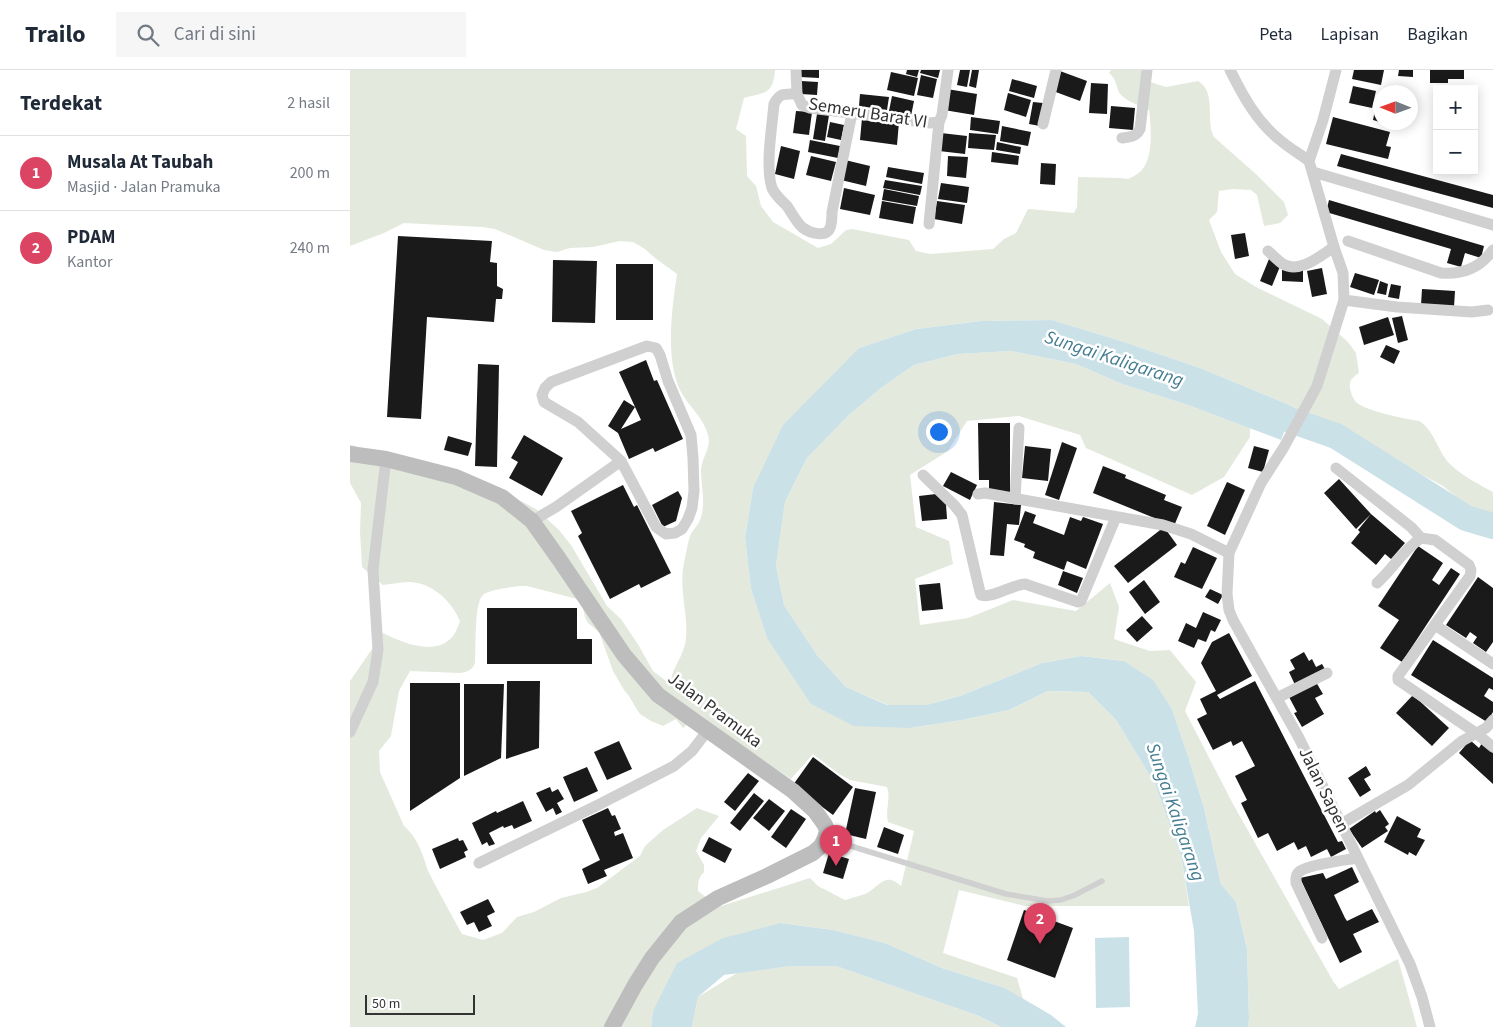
<!DOCTYPE html>
<html lang="id">
<meta charset="utf-8">
<style>
:root{--surface:#fff;--page:#f6f6f7;--text:#1f2937;--muted:#747a83;--line:#e0e1e3;--accent:#db4462}
body{margin:0;font-family:"Source Sans 3",sans-serif;background:var(--page);color:var(--text)}
.controls{position:absolute;right:15px;top:15px;display:grid;overflow:hidden;border-radius:0px;box-shadow:0 2px 12px #0003}
.controls button{width:45px;height:45px;display:grid;place-items:center;padding:0;border:0;border-bottom:1px solid var(--line);background:var(--surface);color:var(--text);font:25px sans-serif}
.compass{position:absolute;left:1023px;top:15px;width:45px;height:45px;border-radius:50%;background:var(--surface);box-shadow:0 2px 12px #0003;rotate:271deg}
.scale{position:absolute;left:15px;bottom:12px;width:110px;box-sizing:border-box;padding-left:5px;border:2px solid #333;border-top:0;font-size:14px;line-height:18px;white-space:nowrap;color:#333;-webkit-text-stroke:4px #fff;paint-order:stroke}
.you{position:absolute;left:588px;top:361px;width:18px;height:18px;margin:-12px;border:4px solid #fff;border-radius:50%;background:#1a73e8;box-shadow:0 0 0 8px #1a73e833}
.badge{display:grid;place-items:center;width:32px;height:32px;border-radius:50%;background:var(--accent);color:#fff;font-size:16px;font-weight:700}
.pin{position:absolute;translate:-50% -41px;filter:drop-shadow(0 1px 2px #0008)}
.pin::after{content:'';position:absolute;top:26px;width:18px;height:15px;background:inherit;clip-path:polygon(0 0,100% 0,50% 100%)}
.list{margin:0;padding:0;list-style:none}
h2{display:flex;justify-content:space-between;align-items:center;height:65px;margin:0;padding:0 20px;font-size:21px}
h2 small{font-size:16px;font-weight:400;color:var(--muted)}
.list li{display:grid;grid-template-columns:32px 1fr auto;gap:15px;align-items:center;box-sizing:border-box;height:75px;padding:0 20px;border-top:1px solid var(--line)}
.list b{display:block;font-size:19px;white-space:nowrap}
.list p{margin:0;font-size:16px;white-space:nowrap;color:var(--muted)}
.list em{font-size:16px;font-style:normal;color:var(--muted)}
.icon{flex:none;width:28px;height:28px;fill:none;stroke:currentColor;stroke-width:2;stroke-linecap:round;stroke-linejoin:round}
.map{position:relative;flex:none;width:1143px;height:957px;overflow:hidden}
header{display:flex;align-items:center;gap:30px;box-sizing:border-box;height:70px;padding:0 25px;background:var(--surface);border-bottom:1px solid var(--line)}
header strong{font-size:24px}
nav{display:flex;gap:28px;margin-inline-start:auto;font-size:18px}
.search{width:350px;height:45px;background:var(--page);display:flex;align-items:center;gap:12px;box-sizing:border-box;padding:0 18px;border-radius:0px;color:var(--muted);font-size:19px}
main{display:flex}
aside{flex:1;background:var(--surface)}
.map>svg:first-child{display:block}
.green{fill:#e4e9dd;fill-rule:evenodd}
.water{fill:#cbe1e8}
.lines{fill:none;stroke-linecap:round;stroke-linejoin:round}
.river{stroke:#cbe1e8;stroke-width:26}
.building{fill:#1a1a1a}
.service{stroke:#d0d0d0;stroke-width:5.5}
.minor{stroke:#d0d0d0;stroke-width:11}
.secondary{stroke:#bdbdbd;stroke-width:16}
.labels{text-anchor:middle;dominant-baseline:central;stroke-width:5;stroke-linejoin:round;paint-order:stroke}
.street-label{font-size:18px;fill:#333;stroke:#fff}
.water-label{font-size:19px;font-style:italic;fill:#447d91;stroke:#fff}
</style>
<header>
<strong>Trailo</strong>
<div class="search"><svg class="icon" aria-label="search" viewBox="0 0 24 24"><circle cx="10" cy="10" r="6"/><path d="M15 15l6 6"/></svg>Cari di sini</div>
<nav><a>Peta</a><a>Lapisan</a><a>Bagikan</a></nav>
</header>
<main>
<aside>
<h2>Terdekat<small>2 hasil</small></h2>
<ul class="list">
<li><span class="badge">1</span><div><b>Musala At Taubah</b><p>Masjid · Jalan Pramuka</p></div><em>200 m</em></li>
<li><span class="badge">2</span><div><b>PDAM</b><p>Kantor</p></div><em>240 m</em></li>
</ul>
</aside>
<div class="map">
<svg width="1143" height="957" viewBox="0 0 1143 957">
<rect width="100%" height="100%" fill="#fff"/>
<g class="green">
<path d="M 0,0 L 425,0 C 423,25 415,22 394,28 L 386,59 L 396,66 L 397,106 L 406,116 L 411,136 L 423,152 L 468,178 L 481,174 L 496,160 L 502,159 L 559,170 L 566,181 L 580,184 L 643,179 L 654,169 L 666,163 L 678,139 L 724,143 L 727,137 L 728,107 L 770,108 L 778,109 C 782,107 788,104 791,101 C 804,88 801,56 799,40 C 790,35 772,31 768,20 C 765,11 766,10 759,3 L 761,0 L 791,0 L 800,12 L 816,17 L 848,11 C 867,22 855,50 864,67 L 907,105 L 934,132 L 938,145 L 930,153 L 914,156 L 907,125 L 901,120 L 883,119 L 869,121 L 867,142 L 859,150 L 871,182 L 885,204 L 906,217 L 972,249 L 998,272 L 1006,283 L 1009,303 C 1003,307 999,310 1000,318 C 1001,323 1003,329 1006,332 C 1015,341 1056,349 1069,351 C 1085,360 1088,384 1102,396 C 1113,406 1130,415 1143,422 L 1143,445 L 1114,433 L 1093,416 L 989,360 L 959,348 L 944,337 L 850,298 L 768,270 L 702,250 L 631,251 L 566,259 L 509,278 L 403,418 L 395,468 L 401,519 L 417,568 L 560,658 L 612,650 L 659,640 L 698,621 L 738,622 L 766,650 L 805,714 L 831,786 L 839,836 L 675,836 L 609,820 L 593,883 L 667,908 L 673,929 L 655,918 L 592,898 L 535,873 L 483,860 L 431,853 L 303,941 L 301,957 L 0,957 L 0,611 L 33,563 C 53,573 86,587 103,566 C 106,562 108,556 110,551 C 102,532 83,513 60,512 C 51,512 42,514 33,515 L 12,497 L 10,461 L 11,433 L 0,413 L 0,375 L 6,376 L 28,393 L 144,417 L 186,439 L 209,460 L 221,475 L 257,536 L 271,549 L 289,576 L 303,601 L 320,614 C 321,610 322,604 324,600 C 329,589 335,580 336,568 C 338,545 330,523 333,499 C 334,493 338,472 340,466 C 344,457 350,455 352,443 C 355,429 351,415 351,401 C 351,388 362,378 358,365 C 354,348 338,336 330,320 C 315,288 322,238 327,204 L 305,188 L 295,179 L 283,172 L 270,171 L 243,177 L 220,178 L 207,182 L 194,180 L 145,159 L 132,157 L 54,153 L 34,163 L 0,176 ZM 170,516 L 177,516 L 227,529 L 232,534 L 235,547 L 238,553 L 249,562 L 263,601 L 274,620 L 279,626 L 286,638 L 290,644 L 301,651 L 313,656 L 326,649 L 333,658 L 349,644 L 387,673 L 441,709 L 463,684 L 489,704 L 500,710 L 537,717 C 541,729 535,740 538,752 L 564,761 L 551,816 C 534,801 530,817 515,824 C 509,826 502,828 495,830 L 468,816 L 460,808 L 368,837 L 348,821 C 348,813 348,808 354,802 L 354,795 L 346,781 L 351,768 L 369,746 L 347,738 L 313,760 L 295,776 L 290,786 L 247,818 L 236,822 L 211,828 L 184,842 L 167,847 L 152,863 L 133,870 L 112,864 C 100,843 89,822 78,801 C 76,796 75,791 73,786 C 69,774 63,764 54,756 L 30,702 L 29,681 L 41,666 L 49,621 L 60,601 L 110,603 C 118,602 122,600 125,593 C 126,579 124,536 132,526 C 136,520 162,517 170,516 Z"/>
<polygon points="661,281 726,294 772,314 838,335 900,358 900,367 874,407 842,425 736,378 730,365 669,346 617,351 598,381 560,405 566,457 599,471 603,494 565,509 570,555 618,548 663,530 726,541 760,513 769,537 764,569 800,581 820,580 846,612 835,641 883,734 983,911 989,919 1048,889 1067,957 898,957 899,949 897,879 886,832 871,814 854,738 838,686 822,639 802,610 774,591 731,586 692,593 610,626 576,635 538,635 496,617 467,585 434,535 426,496 435,432 457,388 498,346 531,318 564,295 608,284"/>
<polygon points="441,896 486,896 629,946 651,957 342,957 348,927 387,903"/>
</g>
<g class="water">
<polygon points="702,250 768,270 850,298 944,337 931,370 838,335 772,314 726,294 661,281 608,284 564,295 531,318 498,346 457,388 435,432 426,496 434,535 467,585 496,617 537,635 576,635 610,626 692,593 731,586 774,591 803,610 822,639 838,686 854,738 871,814 886,832 897,879 899,949 898,957 845,957 848,944 844,861 831,786 805,714 766,650 738,622 698,621 659,640 612,650 560,658 504,656 461,634 417,568 401,519 395,468 403,418 433,355 509,278 566,259 631,251"/>
<polygon points="431,853 483,860 535,873 592,898 655,918 701,945 716,957 651,957 629,946 486,896 441,896 374,905 348,927 342,957 301,957 303,941 327,893 373,868"/>
<polygon points="779,867 780,937 746,938 745,868"/>
</g>
<g class="lines">
<polyline class="river" points="906,338 986,366 1116,448 1143,456"/>
</g>
<g class="building">
<polygon points="450,0 469,0 469,8 450,7"/>
<polygon points="557,0 569,0 567,7 556,4"/>
<polygon points="571,0 590,0 588,8 570,3"/>
<polygon points="610,0 620,0 617,17 607,15"/>
<polygon points="622,0 629,0 626,18 619,16"/>
<polygon points="1004,0 1034,0 1031,15 1002,9"/>
<polygon points="1049,0 1063,0 1063,7 1048,6"/>
<polygon points="1080,0 1114,0 1114,9 1098,9 1098,13 1080,13"/>
<polygon points="710,1 737,11 730,31 703,21"/>
<polygon points="541,2 568,8 564,26 537,20"/>
<polygon points="571,5 587,9 583,28 567,25"/>
<polygon points="662,9 687,16 684,28 659,21"/>
<polygon points="451,11 468,12 467,25 451,24"/>
<polygon points="741,13 758,14 757,44 739,43"/>
<polygon points="1003,16 1026,21 1022,38 999,33"/>
<polygon points="597,19 627,24 624,45 594,40"/>
<polygon points="658,23 681,30 676,47 654,40"/>
<polygon points="510,24 539,27 537,40 509,36"/>
<polygon points="542,26 564,31 561,46 539,41"/>
<polygon points="1027,30 1030,30 1030,52 1023,50"/>
<polygon points="683,32 693,33 690,56 679,54"/>
<polygon points="761,36 785,38 783,60 759,58"/>
<polygon points="446,41 462,42 459,65 443,63"/>
<polygon points="467,44 479,45 475,71 463,69"/>
<polygon points="621,47 650,51 648,64 620,60"/>
<polygon points="983,47 1040,62 1036,76 1041,77 1038,89 976,74"/>
<polygon points="512,48 549,52 547,75 510,70"/>
<polygon points="480,52 494,55 491,70 477,67"/>
<polygon points="652,56 681,62 678,76 650,71"/>
<polygon points="591,63 617,66 615,84 589,81"/>
<polygon points="619,63 646,65 644,80 618,78"/>
<polygon points="460,70 490,76 488,88 458,82"/>
<polygon points="647,72 671,77 670,84 646,80"/>
<polygon points="431,76 450,81 444,109 425,104"/>
<polygon points="642,82 669,86 668,95 641,92"/>
<polygon points="991,84 1143,125 1143,138 987,96"/>
<polygon points="461,86 486,92 481,111 456,105"/>
<polygon points="598,86 618,87 616,108 597,106"/>
<polygon points="495,90 520,96 516,116 491,110"/>
<polygon points="691,93 706,94 705,115 690,114"/>
<polygon points="538,97 574,103 572,114 536,107"/>
<polygon points="535,110 572,116 570,125 533,118"/>
<polygon points="591,113 619,117 617,133 588,129"/>
<polygon points="494,118 525,125 520,145 490,139"/>
<polygon points="534,119 569,126 567,136 532,130"/>
<polygon points="979,130 1134,176 1131,188 1115,183 1111,197 1097,193 1101,179 976,142"/>
<polygon points="532,131 566,137 563,154 529,148"/>
<polygon points="587,131 615,135 612,154 584,149"/>
<polygon points="895,163 899,186 885,189 881,165"/>
<polygon points="48,166 142,171 140,192 147,193 147,216 153,219 152,229 146,229 144,252 77,247 71,349 37,347"/>
<polygon points="919,189 931,194 922,216 910,211"/>
<polygon points="203,190 247,191 245,253 202,252"/>
<rect x="266" y="194" width="37" height="56"/>
<polygon points="972,198 977,224 962,227 957,201"/>
<polygon points="932,200 953,200 953,212 932,211"/>
<polygon points="1005,203 1029,210 1024,225 1000,217"/>
<polygon points="1030,211 1038,214 1036,225 1027,223"/>
<polygon points="1041,214 1051,216 1049,229 1038,227"/>
<polygon points="1072,219 1105,221 1104,237 1071,235"/>
<polygon points="1052,246 1058,270 1048,273 1042,248"/>
<polygon points="1038,247 1044,265 1014,275 1009,257"/>
<polygon points="1036,275 1050,281 1044,294 1030,287"/>
<polygon points="296,290 304,311 307,310 333,369 305,382 303,378 279,389 268,363 258,356 274,330 285,337 271,359 291,350 269,302"/>
<polygon points="128,294 149,295 147,397 125,396"/>
<polygon points="628,353 660,353 660,427 639,420 639,410 629,410"/>
<polygon points="174,365 213,388 192,426 159,408 168,392 161,388"/>
<polygon points="98,366 122,373 118,386 94,380"/>
<polygon points="712,372 727,378 709,430 695,425"/>
<polygon points="675,376 701,379 698,411 672,408"/>
<polygon points="904,376 919,380 913,402 898,398"/>
<polygon points="753,396 776,405 775,408 816,425 814,430 832,437 824,456 743,423"/>
<polygon points="601,402 627,415 620,430 593,416"/>
<polygon points="989,409 1021,444 1055,473 1041,489 1035,484 1026,495 1001,473 1010,462 1008,460 1021,444 1006,459 999,451 974,423"/>
<polygon points="877,412 895,420 875,465 857,456"/>
<polygon points="273,415 284,437 287,435 321,503 291,518 289,514 260,529 228,466 232,463 221,441"/>
<polygon points="328,421 332,428 326,451 313,457 302,435"/>
<polygon points="586,424 596,434 597,449 572,451 569,426"/>
<polygon points="644,432 671,435 669,455 657,454 654,486 640,485"/>
<polygon points="675,441 686,445 683,453 714,465 720,447 731,451 733,447 753,454 736,499 717,491 714,500 683,488 685,482 674,477 675,474 664,470"/>
<polygon points="814,457 827,475 778,513 764,496"/>
<polygon points="1068,476 1093,493 1082,510 1089,515 1101,498 1110,504 1052,592 1030,578 1049,550 1028,536"/>
<polygon points="843,477 867,488 852,519 824,507 831,492 835,494"/>
<polygon points="713,501 733,508 727,523 708,515"/>
<polygon points="1128,507 1143,518 1143,572 1136,582 1123,573 1127,567 1120,562 1116,568 1096,555"/>
<polygon points="794,510 810,532 795,544 779,522"/>
<polygon points="590,513 593,539 572,541 569,515"/>
<polygon points="860,519 873,525 868,534 855,527"/>
<polygon points="137,538 227,538 227,569 242,569 242,594 137,594"/>
<polygon points="853,542 871,550 865,562 861,560 856,572 848,569 844,578 828,571 836,553 846,558"/>
<polygon points="792,546 803,558 787,572 776,560"/>
<polygon points="879,563 902,606 867,625 870,629 905,611 988,772 992,771 996,779 981,787 977,779 961,787 956,776 948,780 944,772 927,781 918,763 908,768 891,733 897,730 885,706 905,696 892,671 883,676 881,671 863,680 847,649 857,644 850,629 866,621 851,593 862,572"/>
<polygon points="1083,570 1143,608 1143,620 1139,618 1134,626 1143,632 1143,642 1137,652 1061,605"/>
<polygon points="954,582 959,591 962,589 966,597 972,594 976,601 946,617 939,602 945,599 940,590"/>
<polygon points="157,611 190,611 189,678 156,689"/>
<polygon points="966,612 973,624 965,628 974,644 952,657 944,643 947,642 939,627"/>
<polygon points="60,613 110,613 110,708 60,741"/>
<polygon points="114,614 154,614 151,688 114,706"/>
<polygon points="1063,625 1099,658 1082,676 1046,643"/>
<polygon points="1120,670 1129,678 1132,673 1143,683 1143,714 1109,683"/>
<polygon points="269,671 282,699 257,710 244,682"/>
<polygon points="463,687 503,717 483,745 443,715"/>
<polygon points="1016,696 1021,705 1014,709 1021,720 1010,727 998,708"/>
<polygon points="237,697 248,721 224,732 213,707"/>
<polygon points="398,703 409,711 385,741 374,732"/>
<polygon points="200,717 202,722 208,719 214,729 207,733 212,742 206,745 203,738 196,742 186,723"/>
<polygon points="505,718 526,722 516,769 495,764"/>
<polygon points="404,723 414,731 390,761 380,753"/>
<polygon points="419,729 435,741 419,761 403,748"/>
<polygon points="173,731 182,751 164,759 162,755 154,758 153,756 139,763 145,774 139,776 137,772 132,775 122,753 146,741 147,743"/>
<polygon points="258,738 262,746 265,745 271,759 264,762 265,766 273,763 283,788 254,800 257,806 238,814 232,799 250,790 232,750"/>
<polygon points="441,739 456,749 436,778 421,767"/>
<polygon points="1030,740 1039,754 1035,757 1038,761 1012,778 999,759 1025,741 1026,743"/>
<polygon points="1047,746 1071,759 1067,767 1075,770 1066,786 1059,782 1058,785 1034,772"/>
<polygon points="534,757 554,765 548,784 527,777"/>
<polygon points="359,767 382,779 375,793 352,781"/>
<polygon points="108,768 109,771 113,770 118,780 114,782 116,787 90,799 82,779"/>
<polygon points="479,783 499,789 493,809 473,803"/>
<polygon points="1002,797 1009,812 984,825 995,848 997,851 1022,839 1029,852 1003,864 1012,882 990,893 950,808 973,803 976,809"/>
<polygon points="138,829 145,842 137,846 142,856 129,862 124,852 117,855 110,842"/>
<polygon points="674,840 723,858 705,908 657,890"/>
</g>
<g class="lines">
<polyline class="service" points="478,769 656,824 698,831 711,830 725,825 752,811"/>
<g class="minor">
<polyline points="446,0 447,24 452,35 460,38 580,53 589,52"/>
<path d="M 880,0 C 893,26 907,52 930,70 C 939,78 950,84 959,91"/>
<polyline points="986,0 973,50 959,91 984,177 993,203 994,230 967,316 934,377 911,413 879,483 877,524 879,540 883,550 949,668 1060,894 1072,927 1080,957"/>
<path d="M 447,24 C 435,24 430,22 424,34 C 422,57 415,97 422,118 C 425,125 432,131 437,136 C 442,143 446,152 453,158 C 460,163 476,168 480,158 C 482,153 482,147 482,142 L 502,43"/>
<polyline points="693,54 706,0"/>
<path d="M 772,68 C 780,67 786,67 790,59 L 797,0"/>
<polyline points="963,102 1143,155"/>
<polyline points="579,154 589,52 592,45 598,0"/>
<path d="M 998,171 L 1091,203 C 1113,205 1130,198 1143,180"/>
<path d="M 918,181 C 923,185 928,191 933,194 C 950,204 970,186 984,177"/>
<polyline points="994,230 1047,237 1122,242 1138,240"/>
<polyline points="986,398 1061,457 1071,468 1085,470 1119,495 1121,500 1120,506 1048,606 1048,610 1126,663 1143,677"/>
<path d="M 573,405 L 605,436 L 612,445 L 630,522 L 631,525 C 642,529 661,515 675,514 L 728,532 L 731,531 L 766,447"/>
<polyline points="628,424 635,423 813,455 841,464 879,483"/>
<polyline points="665,429 669,358"/>
<polyline points="182,451 206,437 271,391 228,352 194,332 192,325 195,318 201,312 297,276 306,278 310,285 318,311 341,365 343,388 344,421 342,438 338,449 332,459 325,463 316,464 306,457 271,391"/>
<path d="M 1027,513 C 1043,499 1052,481 1071,468"/>
<polyline points="1085,555 1143,594"/>
<polyline points="927,628 977,603"/>
<polyline points="0,662 23,612 28,580 23,500 36,389"/>
<polyline points="991,754 1058,715 1112,671 1136,658 1143,650"/>
<polyline points="129,793 246,736 324,696 342,681 358,660"/>
<path d="M 972,868 L 946,813 C 946,809 945,805 949,802 C 956,795 996,790 1007,788"/>
</g>
<polyline class="secondary" points="0,384 36,389 106,407 152,427 182,451 209,489 274,585 308,625 443,721 465,741 475,755 477,761 475,768 471,776 463,783 417,806 368,828 331,852 302,888 285,915 262,957"/>
</g>
<g class="labels">
<g class="street-label">
<text transform="translate(518 43) rotate(9)">Semeru Barat VI</text>
<text transform="translate(365 640) rotate(37)">Jalan Pramuka</text>
<text transform="translate(974 720) rotate(64)">Jalan Sapen</text>
</g>
<g class="water-label">
<text transform="translate(764 289) rotate(18)">Sungai Kaligarang</text>
<text transform="translate(825 742) rotate(71)">Sungai Kaligarang</text>
</g>
</g>
</svg>
<div class="controls">
<button>+</button>
<button>−</button>
</div>
<svg class="compass" viewBox="-18 -18 36 36"><path d="M0-13l5 13h-10z" fill="#e53935"/><path d="M0 13l5-13h-10z" fill="#747a83"/></svg>
<div class="scale">50 m</div>
<div class="you"></div>
<div class="pin badge" style="left:486px;top:796px">1</div>
<div class="pin badge" style="left:690px;top:874px">2</div>
</div>
</main>
